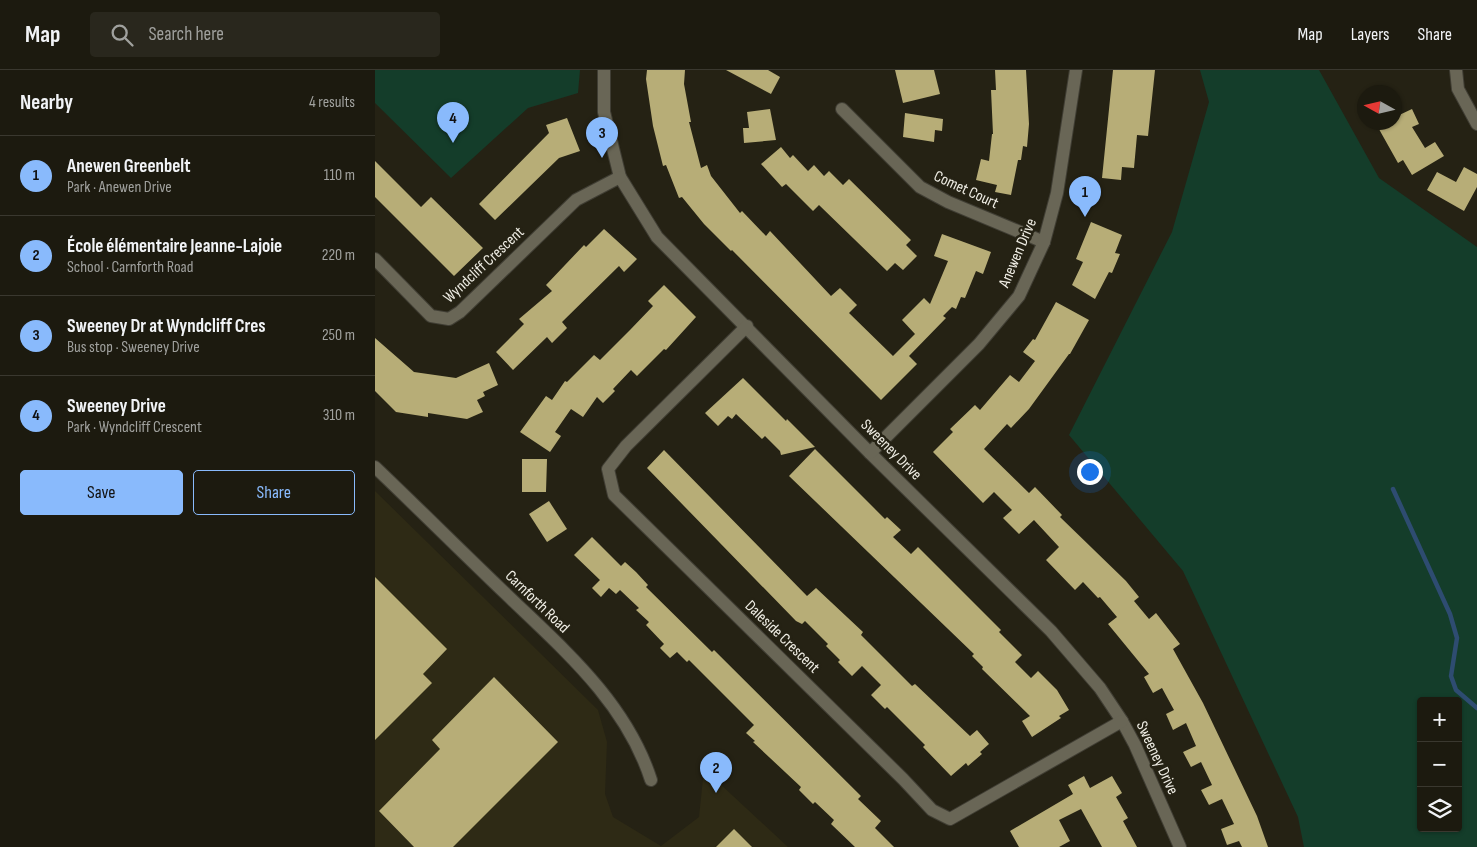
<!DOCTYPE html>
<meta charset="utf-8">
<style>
:root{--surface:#1c1a0f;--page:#29271d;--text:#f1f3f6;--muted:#a0a19e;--line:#3a382f;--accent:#89bafc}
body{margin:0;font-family:"Sofia Sans Condensed",sans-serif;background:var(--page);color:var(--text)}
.controls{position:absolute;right:15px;bottom:15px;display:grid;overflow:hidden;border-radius:5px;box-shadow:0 1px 4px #0004}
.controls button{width:45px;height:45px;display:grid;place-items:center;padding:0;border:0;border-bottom:1px solid var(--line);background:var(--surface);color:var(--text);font:25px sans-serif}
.compass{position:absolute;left:982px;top:15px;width:45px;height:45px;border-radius:50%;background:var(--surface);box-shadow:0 1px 4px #0004;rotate:278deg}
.you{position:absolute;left:714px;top:401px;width:18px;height:18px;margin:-12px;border:4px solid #fff;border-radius:50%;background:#1a73e8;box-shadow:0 0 0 8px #1a73e833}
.badge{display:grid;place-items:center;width:32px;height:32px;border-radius:50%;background:var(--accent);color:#111;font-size:16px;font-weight:700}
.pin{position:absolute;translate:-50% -41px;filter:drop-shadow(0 1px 2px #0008)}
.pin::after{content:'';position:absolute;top:26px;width:18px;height:15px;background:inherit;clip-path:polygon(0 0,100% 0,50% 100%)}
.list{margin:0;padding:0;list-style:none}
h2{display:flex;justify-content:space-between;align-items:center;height:65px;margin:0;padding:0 20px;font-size:21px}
h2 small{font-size:16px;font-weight:400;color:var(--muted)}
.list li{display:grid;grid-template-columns:32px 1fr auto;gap:15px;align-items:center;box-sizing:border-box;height:80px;padding:0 20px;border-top:1px solid var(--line)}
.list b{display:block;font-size:19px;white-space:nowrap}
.list p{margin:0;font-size:16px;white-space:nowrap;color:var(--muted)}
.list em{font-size:16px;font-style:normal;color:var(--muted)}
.actions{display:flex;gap:10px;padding:15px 20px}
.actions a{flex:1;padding:11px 0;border:1px solid var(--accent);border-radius:5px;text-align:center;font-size:18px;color:var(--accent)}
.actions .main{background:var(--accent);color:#111}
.icon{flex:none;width:28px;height:28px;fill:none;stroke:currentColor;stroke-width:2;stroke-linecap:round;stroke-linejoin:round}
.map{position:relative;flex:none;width:1102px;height:777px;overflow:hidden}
header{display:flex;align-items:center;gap:30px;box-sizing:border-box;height:70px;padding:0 25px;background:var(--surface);border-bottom:1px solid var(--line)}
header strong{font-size:24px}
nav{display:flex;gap:28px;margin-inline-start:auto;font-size:18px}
.search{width:350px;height:45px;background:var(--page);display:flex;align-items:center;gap:12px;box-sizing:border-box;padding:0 18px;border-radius:5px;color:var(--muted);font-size:19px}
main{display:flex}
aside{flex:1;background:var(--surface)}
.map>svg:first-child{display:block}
.built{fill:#2e2a15}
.green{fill:#143d2a;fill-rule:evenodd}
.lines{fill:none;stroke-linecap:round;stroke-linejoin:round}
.stream{stroke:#2e4c71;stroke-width:4.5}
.building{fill:#b7ad77}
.minor-casing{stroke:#403e34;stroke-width:14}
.minor{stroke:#696656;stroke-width:12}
.labels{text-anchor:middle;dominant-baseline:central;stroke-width:5;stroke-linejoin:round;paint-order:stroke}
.street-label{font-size:16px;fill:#efede4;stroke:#252214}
</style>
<header>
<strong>Map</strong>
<div class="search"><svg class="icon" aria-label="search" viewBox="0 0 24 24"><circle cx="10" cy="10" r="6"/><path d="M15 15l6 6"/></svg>Search here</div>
<nav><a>Map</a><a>Layers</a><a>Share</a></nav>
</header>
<main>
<aside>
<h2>Nearby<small>4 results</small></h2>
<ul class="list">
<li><span class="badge">1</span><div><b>Anewen Greenbelt</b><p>Park · Anewen Drive</p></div><em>110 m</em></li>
<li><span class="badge">2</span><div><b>École élémentaire Jeanne-Lajoie</b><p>School · Carnforth Road</p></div><em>220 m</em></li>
<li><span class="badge">3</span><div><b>Sweeney Dr at Wyndcliff Cres</b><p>Bus stop · Sweeney Drive</p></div><em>250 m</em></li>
<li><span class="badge">4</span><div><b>Sweeney Drive</b><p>Park · Wyndcliff Crescent</p></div><em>310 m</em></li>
</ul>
<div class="actions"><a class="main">Save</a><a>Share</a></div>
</aside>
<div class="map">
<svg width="1102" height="777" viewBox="0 0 1102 777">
<rect width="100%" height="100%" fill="#252214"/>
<polygon class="built" points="0,421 223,640 232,672 230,724 238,747 286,776 324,747 329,699 413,777 0,777"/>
<g class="green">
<polygon points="0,0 205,0 203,23 153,38 76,108 0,33"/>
<path d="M 825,0 L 944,0 L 1004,108 L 1102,177 L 1102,777 L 929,777 L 923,747 L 808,501 L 694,365 L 797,162 L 834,32 ZM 1046,631 L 1083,631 L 1083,758 L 1046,758 Z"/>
</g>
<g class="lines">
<polyline class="stream" points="1018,419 1075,544 1082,568 1076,606 1081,620 1102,638"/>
</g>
<g class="building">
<polygon points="272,0 310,0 309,14 316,52 314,52 326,98 332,95 336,106 365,143 367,141 391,166 395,161 456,226 465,218 482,235 474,243 518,286 540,264 527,250 549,228 555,234 573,191 559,186 567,164 616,182 608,204 601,201 590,228 586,227 581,239 577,237 568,246 571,248 534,286 542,294 506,330 357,180 356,181 329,154 307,127 304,128 291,95 288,96 278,56 271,9"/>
<polygon points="351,0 393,0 405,7 396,24"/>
<polygon points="520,0 559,0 565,24 528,33"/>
<polygon points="620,0 651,0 654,54 652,77 648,76 646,90 643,90 636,125 620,122 622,115 601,110 606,89 614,91 617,64 618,64 616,20 621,20"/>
<polygon points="738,0 780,0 773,66 762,65 759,98 747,97 746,110 727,108"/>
<polygon points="395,39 401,70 369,73 368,58 374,58 372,42"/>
<polygon points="1037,39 1044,54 1037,57 1050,78 1060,72 1069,86 1037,105 1028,90 1023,93 1000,52 1020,52 1020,47"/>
<polygon points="530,43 568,49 567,61 560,60 559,72 528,67"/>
<polygon points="192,48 205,81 184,88 120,150 104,134 174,63 171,55"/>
<polygon points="406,77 415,88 418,85 433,101 439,95 449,106 454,101 468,115 474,109 536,170 531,175 542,186 528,200 520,193 512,201 444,135 438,141 411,114 407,117 386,94"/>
<polygon points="0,91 46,137 56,127 108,178 79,206 0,127"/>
<polygon points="1089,97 1102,104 1102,117 1089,141 1052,120 1062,102 1081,112"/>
<polygon points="716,152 747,165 740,183 745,184 737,203 734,202 720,229 697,215 708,192 701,189"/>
<polygon points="229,159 262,189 249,202 244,196 187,252 192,258 177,273 172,267 138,300 121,282 149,254 144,249 177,221 171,215 209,175 211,177"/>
<polygon points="289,215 321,247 291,280 289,279 262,306 256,300 238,319 240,321 228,333 222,327 208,347 196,339 180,362 186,366 175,382 145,362 171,326 177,330 190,311 192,312 219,285 225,290 255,260 278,236 273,231"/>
<polygon points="681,232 714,250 695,284 694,284 654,339 636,358 632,354 609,379 654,423 660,417 687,445 685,447 751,511 764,527 759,531 774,549 781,543 805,574 798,579 828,633 882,746 893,777 867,777 864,771 852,775 846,759 859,754 847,729 834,735 826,720 837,715 826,692 816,697 808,682 821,676 811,653 798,660 791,644 799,640 787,618 778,623 769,607 774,604 733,554 742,547 725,527 723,528 708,512 700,520 671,490 684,477 659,450 644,464 628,448 637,440 619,422 608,433 558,382 578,362 575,359 600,335 605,340 635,305 644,312 660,291 648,282 658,269 660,270"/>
<polygon points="0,268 39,302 81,308 114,293 123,315 108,322 110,326 102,330 108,342 92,349 53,343 53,347 21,342 0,321"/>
<polygon points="368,308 411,351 412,349 440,377 406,385 405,381 390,366 387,369 361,344 357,349 353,346 343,356 330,343"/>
<polygon points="440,379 510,449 512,447 526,460 518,467 536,484 543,477 626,560 624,562 647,585 640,592 656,608 663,601 682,620 694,640 684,646 686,648 657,667 647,651 655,646 607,599 608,597 597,586 599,584 414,406"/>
<polygon points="289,380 432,526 441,518 488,562 486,565 537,616 540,614 595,666 602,660 614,674 605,682 607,684 593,696 591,693 576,706 548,677 550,675 512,637 510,639 496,625 506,615 487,596 477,606 463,592 465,590 451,576 453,574 430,551 427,554 421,551 272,398"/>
<polygon points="147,389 172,389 171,422 147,422"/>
<polygon points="174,431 192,459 172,472 154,444"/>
<polygon points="217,467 246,496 250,492 261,502 273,515 271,517 337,582 339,580 486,726 483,729 506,751 500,758 519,777 480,777 456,754 459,750 440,732 438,734 424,720 426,717 378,672 380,671 371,663 379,655 314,590 312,592 302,582 295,588 285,578 289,574 271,555 274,552 261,540 264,538 245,520 241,524 234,518 226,527 217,518 225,510 199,485"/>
<polygon points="0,507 72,579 48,604 57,613 0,670"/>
<polygon points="119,607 183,672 78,777 39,777 4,741 65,679 57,670"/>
<polygon points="709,706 715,718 737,706 747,723 741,727 753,748 748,751 762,777 727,777 706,739 684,750 695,771 684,777 644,777 635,761 698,724 693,715"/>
<polygon points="359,759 377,777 341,777"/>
</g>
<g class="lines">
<g class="minor-casing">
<g id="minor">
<polyline points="229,0 229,42 245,107 282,167 495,383 676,561 725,618 747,651 760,675 805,777"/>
<polyline points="1081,0 1083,19 1102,54"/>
<polyline points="467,39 545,117 573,132 669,172"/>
<polyline points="0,189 56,246 74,249 85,242 201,130 245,107"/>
<polyline points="372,256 251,376 233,399 239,425 528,709 557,740 575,749 747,651"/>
<polyline points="495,383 604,274 644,226 669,172 682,123 701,0"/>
<path d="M 0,397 C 44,439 87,482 131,524 C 188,579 251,632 276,710"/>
</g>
</g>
<use href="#minor" class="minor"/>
</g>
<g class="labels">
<g class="street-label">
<text transform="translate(591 120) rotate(25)">Comet Court</text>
<text transform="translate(643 183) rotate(-67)">Anewen Drive</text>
<text transform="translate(109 195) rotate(-43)">Wyndcliff Crescent</text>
<text transform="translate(516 380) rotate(45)">Sweeney Drive</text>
<text transform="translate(162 532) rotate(44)">Carnforth Road</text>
<text transform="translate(407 567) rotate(44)">Daleside Crescent</text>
<text transform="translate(782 688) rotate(65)">Sweeney Drive</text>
</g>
</g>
</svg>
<div class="controls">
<button>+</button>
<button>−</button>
<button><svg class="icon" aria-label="layers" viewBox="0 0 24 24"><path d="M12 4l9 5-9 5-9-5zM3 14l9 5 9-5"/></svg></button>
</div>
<svg class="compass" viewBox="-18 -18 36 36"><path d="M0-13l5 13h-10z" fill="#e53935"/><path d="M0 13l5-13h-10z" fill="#a0a19e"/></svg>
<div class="you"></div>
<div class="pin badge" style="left:710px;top:147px">1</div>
<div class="pin badge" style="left:341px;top:723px">2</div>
<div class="pin badge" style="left:227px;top:88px">3</div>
<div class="pin badge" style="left:78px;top:73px">4</div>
</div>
</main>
